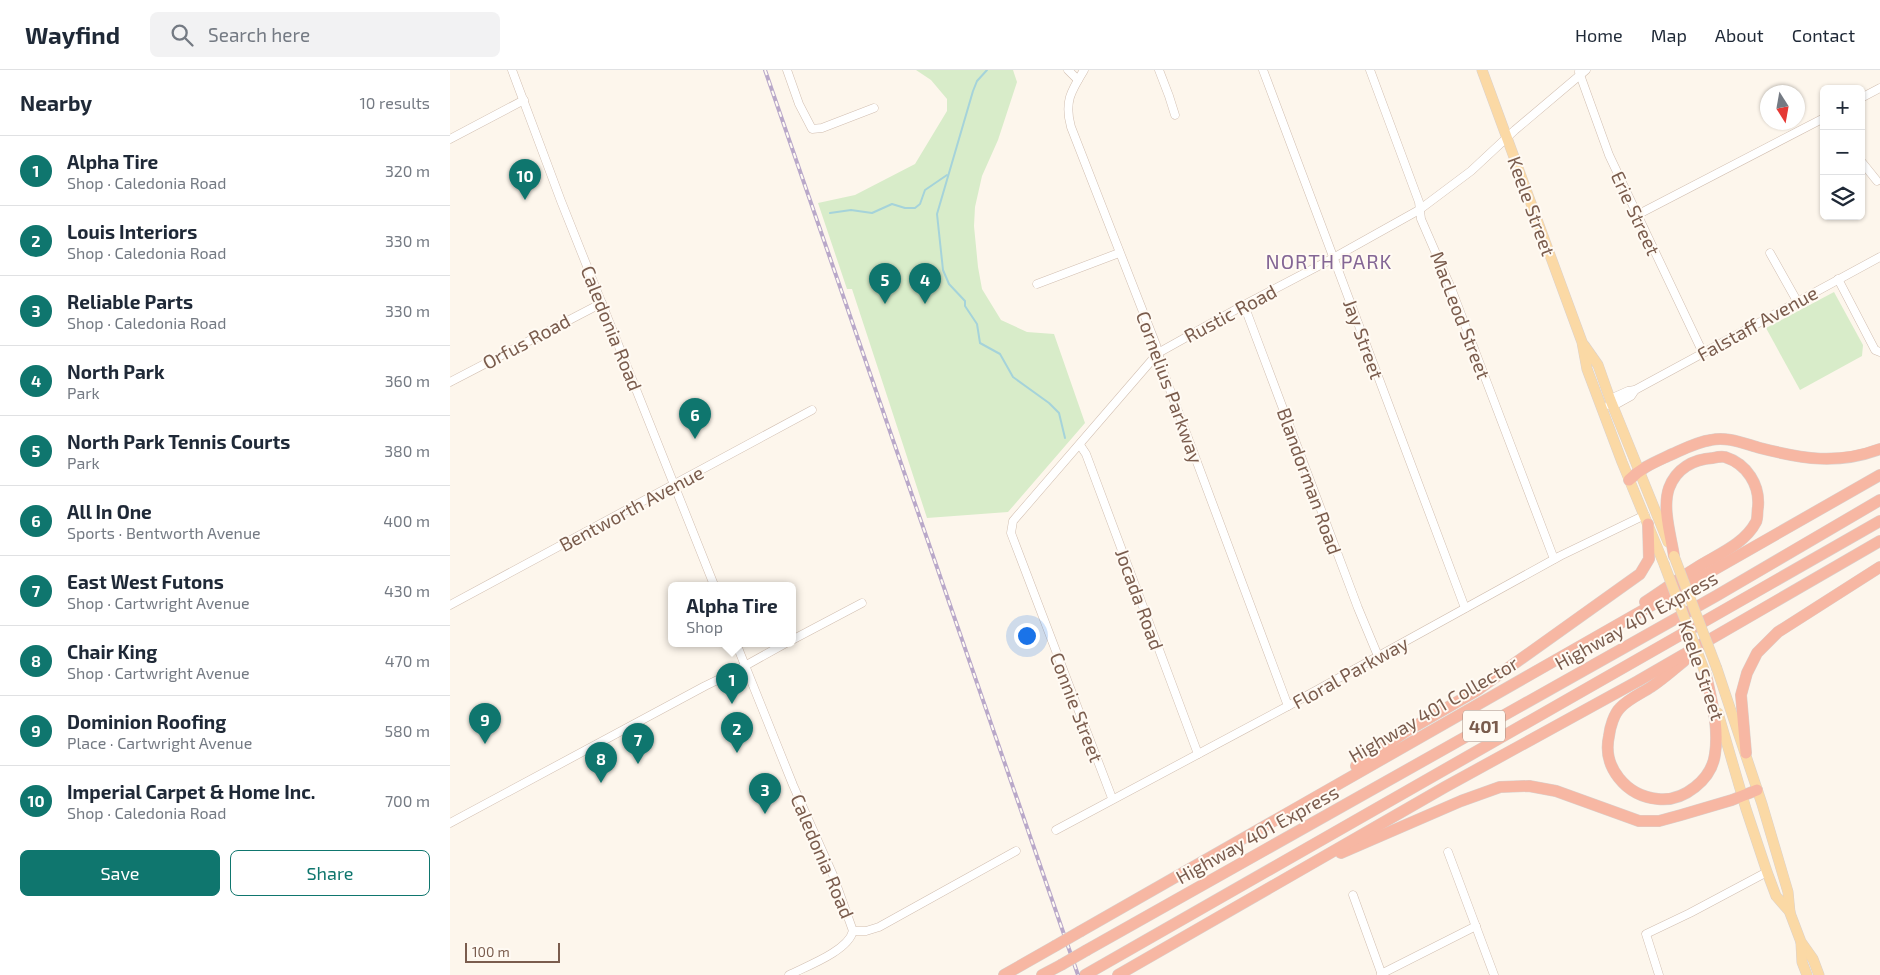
<!DOCTYPE html>
<meta charset="utf-8">
<style>
:root{--surface:#fff;--page:#f2f2f3;--text:#1f2937;--muted:#747a83;--line:#e0e1e3;--accent:#0f766e}
body{margin:0;font-family:"Exo 2",sans-serif;background:var(--page);color:var(--text)}
.controls{position:absolute;right:15px;top:15px;display:grid;overflow:hidden;border-radius:8px;box-shadow:0 1px 4px #0004}
.controls button{width:45px;height:45px;display:grid;place-items:center;padding:0;border:0;border-bottom:1px solid var(--line);background:var(--surface);color:var(--text);font:25px sans-serif}
.compass{position:absolute;left:1310px;top:15px;width:45px;height:45px;border-radius:50%;background:var(--surface);box-shadow:0 1px 4px #0004;rotate:169deg}
.scale{position:absolute;left:15px;bottom:12px;width:95px;box-sizing:border-box;padding-left:5px;border:2px solid #7a5c4d;border-top:0;font-size:14px;line-height:18px;white-space:nowrap;color:#7a5c4d;-webkit-text-stroke:4px #fffaf3;paint-order:stroke}
.you{position:absolute;left:576px;top:565px;width:18px;height:18px;margin:-12px;border:4px solid #fff;border-radius:50%;background:#1a73e8;box-shadow:0 0 0 8px #1a73e833}
.badge{display:grid;place-items:center;width:32px;height:32px;border-radius:50%;background:var(--accent);color:#fff;font-size:16px;font-weight:700}
.pin{position:absolute;translate:-50% -41px;filter:drop-shadow(0 1px 2px #0008)}
.pin::after{content:'';position:absolute;top:26px;width:18px;height:15px;background:inherit;clip-path:polygon(0 0,100% 0,50% 100%)}
.popup{position:absolute;left:218px;top:512px;width:128px;height:65px;box-sizing:border-box;display:grid;place-content:center;border-radius:8px;background:var(--surface);filter:drop-shadow(0 1px 4px #0005);font-size:16px;white-space:nowrap;color:var(--muted)}
.popup b{font-size:19px;color:var(--text)}
.popup::after{content:'';position:absolute;left:50%;top:100%;margin-left:-10px;border:10px solid transparent;border-top-color:var(--surface)}
.list{margin:0;padding:0;list-style:none}
h2{display:flex;justify-content:space-between;align-items:center;height:65px;margin:0;padding:0 20px;font-size:21px}
h2 small{font-size:16px;font-weight:400;color:var(--muted)}
.list li{display:grid;grid-template-columns:32px 1fr auto;gap:15px;align-items:center;box-sizing:border-box;height:70px;padding:0 20px;border-top:1px solid var(--line)}
.list b{display:block;font-size:19px;white-space:nowrap}
.list p{margin:0;font-size:16px;white-space:nowrap;color:var(--muted)}
.list em{font-size:16px;font-style:normal;color:var(--muted)}
.actions{display:flex;gap:10px;padding:15px 20px}
.actions a{flex:1;padding:11px 0;border:1px solid var(--accent);border-radius:8px;text-align:center;font-size:18px;color:var(--accent)}
.actions .main{background:var(--accent);color:#fff}
.icon{flex:none;width:28px;height:28px;fill:none;stroke:currentColor;stroke-width:2;stroke-linecap:round;stroke-linejoin:round}
.map{position:relative;flex:none;width:1430px;height:905px;overflow:hidden}
header{display:flex;align-items:center;gap:30px;box-sizing:border-box;height:70px;padding:0 25px;background:var(--surface);border-bottom:1px solid var(--line)}
header strong{font-size:24px}
nav{display:flex;gap:28px;margin-inline-start:auto;font-size:18px}
.search{width:350px;height:45px;background:var(--page);display:flex;align-items:center;gap:12px;box-sizing:border-box;padding:0 18px;border-radius:8px;color:var(--muted);font-size:19px}
main{display:flex}
aside{flex:1;background:var(--surface)}
.map>svg:first-child{display:block}
.green{fill:#d8ecc9}
.lines{fill:none;stroke-linecap:round;stroke-linejoin:round}
.stream{stroke:#a5d3da;stroke-width:2}
.minor-casing{stroke:#d1beb0;stroke-width:9}
.major-casing{stroke:#dad1cd;stroke-width:11}
.highway-casing{stroke:#dad1cd;stroke-width:12}
.minor{stroke:#fff;stroke-width:8}
.major{stroke:#fbd9a5;stroke-width:10}
.highway{stroke:#f7b7a3;stroke-width:11}
.rail-casing{stroke:#b9a8c9;stroke-width:4}
.rail{stroke:#fffaf3;stroke-width:2;stroke-dasharray:5.5;stroke-linecap:butt}
.major-bridge-casing{stroke:#dad1cd;stroke-width:11;stroke-linecap:butt}
.highway-bridge-casing{stroke:#dad1cd;stroke-width:12;stroke-linecap:butt}
.major-bridge{stroke:#fbd9a5;stroke-width:10}
.highway-bridge{stroke:#f7b7a3;stroke-width:11}
.labels{text-anchor:middle;dominant-baseline:central;stroke-width:4;stroke-linejoin:round;paint-order:stroke}
.shield{fill:#fffaf3;stroke:#a28b7f;stroke-width:1}
.shield-label{font-size:18px;font-weight:bold;fill:#7a5c4d}
.street-label{font-size:19px;fill:#7a5c4d;stroke:#fffaf3}
.neighbourhood-label{font-size:20px;letter-spacing:1px;fill:#846695;stroke:#fffaf3}
</style>
<header>
<strong>Wayfind</strong>
<div class="search"><svg class="icon" aria-label="search" viewBox="0 0 24 24"><circle cx="10" cy="10" r="6"/><path d="M15 15l6 6"/></svg>Search here</div>
<nav><a>Home</a><a>Map</a><a>About</a><a>Contact</a></nav>
</header>
<main>
<aside>
<h2>Nearby<small>10 results</small></h2>
<ul class="list">
<li><span class="badge">1</span><div><b>Alpha Tire</b><p>Shop · Caledonia Road</p></div><em>320 m</em></li>
<li><span class="badge">2</span><div><b>Louis Interiors</b><p>Shop · Caledonia Road</p></div><em>330 m</em></li>
<li><span class="badge">3</span><div><b>Reliable Parts</b><p>Shop · Caledonia Road</p></div><em>330 m</em></li>
<li><span class="badge">4</span><div><b>North Park</b><p>Park</p></div><em>360 m</em></li>
<li><span class="badge">5</span><div><b>North Park Tennis Courts</b><p>Park</p></div><em>380 m</em></li>
<li><span class="badge">6</span><div><b>All In One</b><p>Sports · Bentworth Avenue</p></div><em>400 m</em></li>
<li><span class="badge">7</span><div><b>East West Futons</b><p>Shop · Cartwright Avenue</p></div><em>430 m</em></li>
<li><span class="badge">8</span><div><b>Chair King</b><p>Shop · Cartwright Avenue</p></div><em>470 m</em></li>
<li><span class="badge">9</span><div><b>Dominion Roofing</b><p>Place · Cartwright Avenue</p></div><em>580 m</em></li>
<li><span class="badge">10</span><div><b>Imperial Carpet &amp; Home Inc.</b><p>Shop · Caledonia Road</p></div><em>700 m</em></li>
</ul>
<div class="actions"><a class="main">Save</a><a>Share</a></div>
</aside>
<div class="map">
<svg width="1430" height="905" viewBox="0 0 1430 905">
<rect width="100%" height="100%" fill="#fdf6ec"/>
<g class="green">
<polygon points="466,0 563,0 567,12 548,70 532,106 525,137 524,156 528,197 532,219 551,250 577,262 604,264 635,353 558,442 477,448 402,219 397,219 368,133 405,125 465,94 497,41 497,29 481,10"/>
<polygon points="1384,222 1413,275 1412,286 1350,320 1316,258"/>
</g>
<g class="lines">
<g class="stream">
<polyline points="537,0 527,11 523,21 487,144 493,200 499,214 515,231 515,236 527,254 530,273 550,284 563,307 599,333 609,343 615,368"/>
<polyline points="380,143 401,140 422,143 442,134 455,138 465,138 470,134 475,120 497,105"/>
</g>
<g class="minor-casing">
<g id="minor">
<polyline points="62,0 111,131 264,515"/>
<polyline points="337,0 349,34 362,59 372,58 424,38"/>
<polyline points="618,0 628,10"/>
<path d="M 634,0 C 621,21 614,32 621,57 L 706,275 L 713,301 L 838,636"/>
<polyline points="709,0 719,26 725,45"/>
<polyline points="813,0 1015,538"/>
<polyline points="920,0 969,132 971,149 1001,218 1104,489"/>
<polyline points="1129,2 1159,85 1253,283"/>
<polyline points="1411,28 1430,18"/>
<polyline points="0,69 74,30"/>
<polyline points="1411,91 1427,111"/>
<polyline points="1187,145 1374,48"/>
<polyline points="1320,183 1347,231"/>
<polyline points="1388,209 1425,280 1430,282"/>
<polyline points="587,214 669,183"/>
<polyline points="794,235 908,538 928,586"/>
<polyline points="0,312 152,233"/>
<polyline points="1160,329 1178,321 1185,320 1430,187"/>
<polyline points="1159,335 1163,336 1181,326 1185,320"/>
<polyline points="630,375 636,384 748,684"/>
<polyline points="0,535 362,340"/>
<polyline points="342,570 412,533"/>
<polyline points="286,573 343,715 383,805 403,861"/>
<polyline points="662,728 561,463 563,451 708,283 794,235 876,192 969,140 1021,101 1065,60 1136,0"/>
<polyline points="0,753 255,616 284,602 336,573"/>
<polyline points="606,760 838,636 1110,486 1195,445"/>
<polyline points="998,782 1044,905"/>
<polyline points="903,825 932,905"/>
<polyline points="403,861 416,861 429,857 566,781"/>
<polyline points="931,904 1026,856"/>
<path d="M 339,905 C 357,896 398,881 403,861"/>
<polyline points="1209,905 1196,864 1240,843 1317,802"/>
</g>
</g>
<g class="major-casing">
<g id="major">
<polyline points="1032,0 1132,272 1137,299 1172,392 1214,494"/>
<polyline points="1134,275 1148,295 1160,329 1218,472"/>
<polyline points="1267,599 1312,734 1338,822 1340,843 1351,872 1363,889 1369,905"/>
<polyline points="1268,643 1296,739 1317,802 1326,826 1340,842"/>
<polyline points="1351,873 1352,892 1357,905"/>
</g>
</g>
<g class="highway-casing">
<g id="highway">
<path d="M 1179,410 C 1191,398 1203,393 1218,386 C 1232,380 1246,372 1261,370 C 1277,366 1295,374 1310,378 C 1353,389 1387,395 1430,379"/>
<path d="M 1195,532 C 1212,521 1228,509 1246,498 C 1266,485 1294,475 1306,452 C 1308,448 1307,441 1308,437 C 1310,415 1297,394 1275,387 C 1271,386 1267,387 1263,388 C 1243,389 1226,399 1219,418 C 1212,438 1221,466 1224,486"/>
<path d="M 1234,591 C 1223,600 1213,609 1201,617 C 1192,623 1178,629 1170,638 C 1164,644 1160,657 1159,666 C 1152,697 1176,726 1208,729 C 1234,732 1262,709 1265,684 C 1269,657 1262,632 1256,605"/>
<polyline points="1296,683 1291,625 1297,603 1307,583 1328,562 1430,497"/>
<polyline points="906,696 955,662 1026,621 1190,504 1199,489 1198,454"/>
<polyline points="891,783 1011,731 1050,717 1079,716 1106,721 1189,751 1209,751 1231,745 1282,730 1307,720"/>
<polyline points="631,861 1430,405"/>
<polyline points="637,880 1266,526 1430,430"/>
<polyline points="554,905 605,876"/>
<polyline points="592,905 611,895"/>
<polyline points="635,905 1430,451"/>
<polyline points="668,905 995,717 1188,611 1430,471"/>
</g>
</g>
<use href="#minor" class="minor"/>
<use href="#major" class="major"/>
<use href="#highway" class="highway"/>
<g class="rail-casing">
<polyline id="rail" points="315,0 628,905"/>
</g>
<use href="#rail" class="rail"/>
<g class="major-bridge-casing">
<g id="major-bridge">
<polyline points="1224,486 1267,599"/>
<polyline points="1214,494 1256,605"/>
</g>
</g>
<g class="highway-bridge-casing">
<g id="highway-bridge">
<polyline points="605,876 631,861"/>
<polyline points="611,895 637,880"/>
</g>
</g>
<use href="#major-bridge" class="major-bridge"/>
<use href="#highway-bridge" class="highway-bridge"/>
</g>
<g class="labels">
<rect class="shield" x="1013" y="640.5" width="42" height="31" rx="4"/>
<g class="shield-label">
<text x="1034" y="656">401</text>
</g>
<g class="street-label">
<text transform="translate(1082 136) rotate(70)">Keele Street</text>
<text transform="translate(1186 143) rotate(65)">Erie Street</text>
<text transform="translate(780 243) rotate(-28)">Rustic Road</text>
<text transform="translate(1011 245) rotate(69)">MacLeod Street</text>
<text transform="translate(1307 253) rotate(-29)">Falstaff Avenue</text>
<text transform="translate(162 258) rotate(68)">Caledonia Road</text>
<text transform="translate(914 269) rotate(70)">Jay Street</text>
<text transform="translate(76 271) rotate(-28)">Orfus Road</text>
<text transform="translate(720 317) rotate(70)">Cornelius Parkway</text>
<text transform="translate(860 411) rotate(70)">Blandorman Road</text>
<text transform="translate(181 438) rotate(-28)">Bentworth Avenue</text>
<text transform="translate(690 529) rotate(70)">Jocada Road</text>
<text transform="translate(1186 550) rotate(-29)">Highway 401 Express</text>
<text transform="translate(1252 600) rotate(71)">Keele Street</text>
<text transform="translate(900 602) rotate(-29)">Floral Parkway</text>
<text transform="translate(627 637) rotate(69)">Connie Street</text>
<text transform="translate(983 639) rotate(-30)">Highway 401 Collector</text>
<text transform="translate(807 764) rotate(-29)">Highway 401 Express</text>
<text transform="translate(373 786) rotate(67)">Caledonia Road</text>
</g>
<g class="neighbourhood-label">
<text x="879" y="191">NORTH PARK</text>
</g>
</g>
</svg>
<div class="controls">
<button>+</button>
<button>−</button>
<button><svg class="icon" aria-label="layers" viewBox="0 0 24 24"><path d="M12 4l9 5-9 5-9-5zM3 14l9 5 9-5"/></svg></button>
</div>
<svg class="compass" viewBox="-18 -18 36 36"><path d="M0-13l5 13h-10z" fill="#e53935"/><path d="M0 13l5-13h-10z" fill="#747a83"/></svg>
<div class="scale">100 m</div>
<div class="you"></div>
<div class="pin badge" style="left:282px;top:634px">1</div>
<div class="popup"><b>Alpha Tire</b>Shop</div>
<div class="pin badge" style="left:287px;top:683px">2</div>
<div class="pin badge" style="left:315px;top:744px">3</div>
<div class="pin badge" style="left:475px;top:234px">4</div>
<div class="pin badge" style="left:435px;top:234px">5</div>
<div class="pin badge" style="left:245px;top:369px">6</div>
<div class="pin badge" style="left:188px;top:694px">7</div>
<div class="pin badge" style="left:151px;top:713px">8</div>
<div class="pin badge" style="left:35px;top:674px">9</div>
<div class="pin badge" style="left:75px;top:130px">10</div>
</div>
</main>
